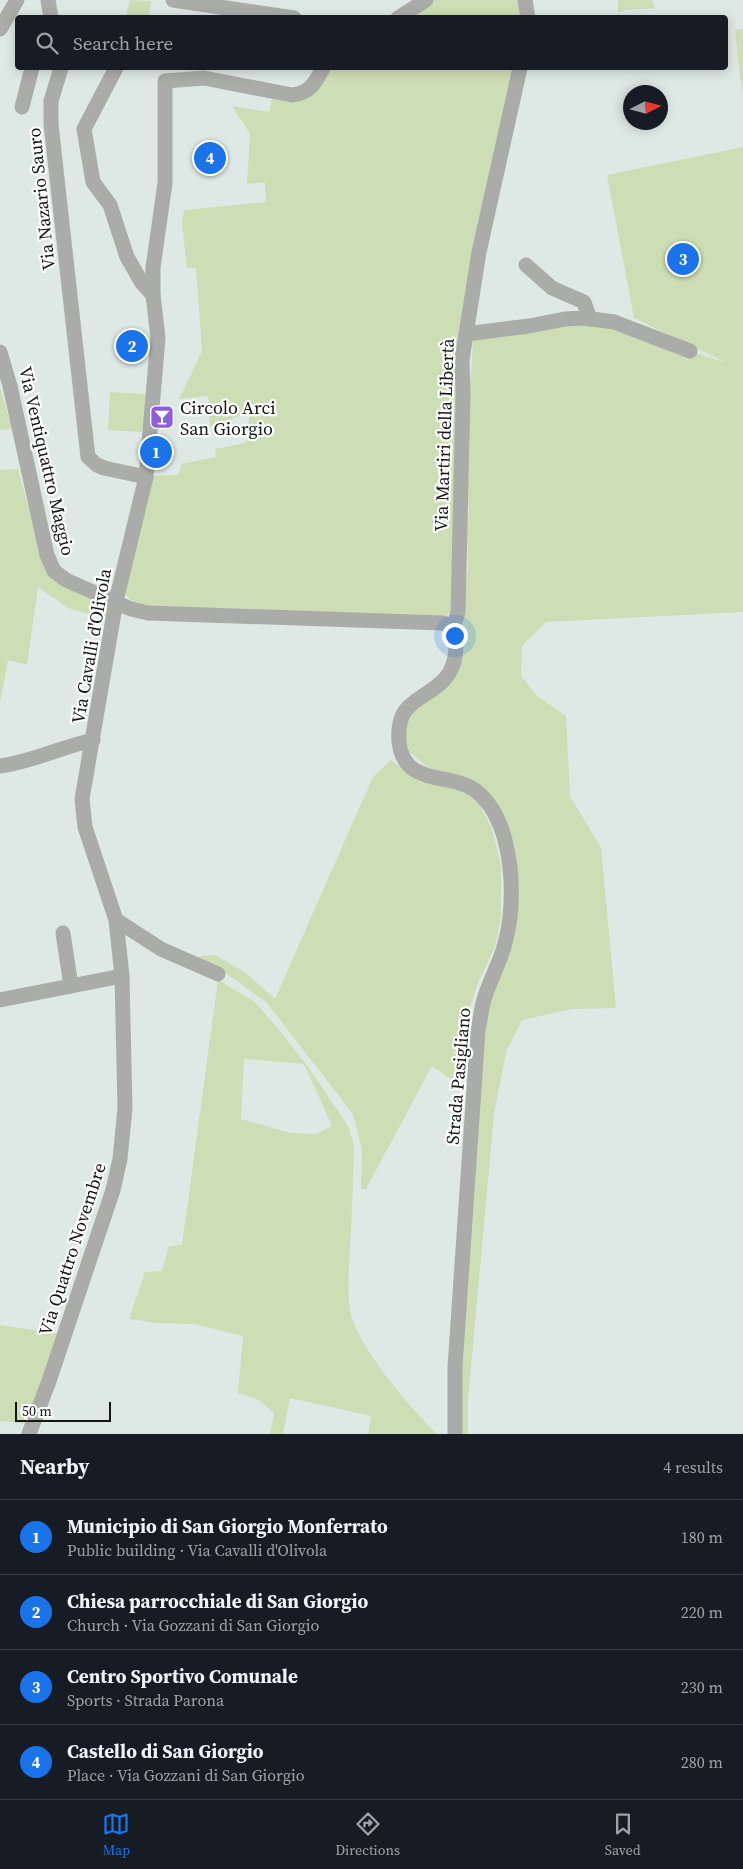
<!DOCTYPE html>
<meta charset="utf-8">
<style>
:root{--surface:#171b24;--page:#20242c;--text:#f1f3f6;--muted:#9ea1a6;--line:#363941;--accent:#1a73e8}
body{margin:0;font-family:"Source Serif 4",serif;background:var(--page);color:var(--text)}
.compass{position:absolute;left:623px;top:85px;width:45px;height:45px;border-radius:50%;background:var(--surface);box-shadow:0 2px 12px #0003;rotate:84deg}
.scale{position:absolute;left:15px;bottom:12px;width:96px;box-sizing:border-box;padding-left:5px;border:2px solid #131615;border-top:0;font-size:14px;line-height:18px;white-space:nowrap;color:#131615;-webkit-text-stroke:4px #fff;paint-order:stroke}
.you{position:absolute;left:454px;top:635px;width:18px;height:18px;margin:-12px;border:4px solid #fff;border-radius:50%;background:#1a73e8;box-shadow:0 0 0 8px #1a73e833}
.badge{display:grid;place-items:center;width:32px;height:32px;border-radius:50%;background:var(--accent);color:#fff;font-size:16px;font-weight:700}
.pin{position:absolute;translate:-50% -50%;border:2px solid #fff;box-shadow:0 1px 5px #0006}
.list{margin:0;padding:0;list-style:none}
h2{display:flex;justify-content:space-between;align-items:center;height:65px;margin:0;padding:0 20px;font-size:21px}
h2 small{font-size:16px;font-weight:400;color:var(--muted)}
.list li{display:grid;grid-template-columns:32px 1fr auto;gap:15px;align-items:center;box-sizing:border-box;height:75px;padding:0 20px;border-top:1px solid var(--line)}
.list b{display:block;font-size:19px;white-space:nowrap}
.list p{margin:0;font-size:16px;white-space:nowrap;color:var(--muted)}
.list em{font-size:16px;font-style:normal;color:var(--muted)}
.icon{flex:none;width:28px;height:28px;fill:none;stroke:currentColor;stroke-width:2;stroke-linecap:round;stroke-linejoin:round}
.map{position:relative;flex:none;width:743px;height:1434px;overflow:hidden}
.search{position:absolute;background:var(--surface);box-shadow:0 2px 12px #0003;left:15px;right:15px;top:15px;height:55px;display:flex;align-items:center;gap:12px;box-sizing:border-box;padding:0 18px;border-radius:5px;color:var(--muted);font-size:19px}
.sheet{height:365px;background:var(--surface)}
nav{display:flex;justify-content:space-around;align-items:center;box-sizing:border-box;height:70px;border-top:1px solid var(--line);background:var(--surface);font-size:14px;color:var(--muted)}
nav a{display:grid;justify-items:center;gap:2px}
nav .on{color:var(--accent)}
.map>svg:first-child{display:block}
.green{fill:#cedeb4;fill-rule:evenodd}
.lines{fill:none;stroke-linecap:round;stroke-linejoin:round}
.minor{stroke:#a9aca9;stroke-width:15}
.labels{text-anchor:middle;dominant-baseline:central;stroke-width:4.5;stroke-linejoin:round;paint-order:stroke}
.street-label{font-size:18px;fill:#131615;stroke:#fff}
.poi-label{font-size:18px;fill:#131615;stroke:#fff;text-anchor:start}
</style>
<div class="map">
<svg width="743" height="1434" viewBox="0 0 743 1434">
<rect width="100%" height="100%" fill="#dee8e5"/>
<g class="green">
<polygon points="130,0 151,1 149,15 126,15"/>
<polygon points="434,0 519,0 522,17 404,18"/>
<polygon points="618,0 652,0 655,8 624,10 618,13"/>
<polygon points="743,29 743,92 740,78 735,30"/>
<polygon points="327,68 513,68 456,350 453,603 448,615 440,619 148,608 135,604 122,591 151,476 178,475 182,464 216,457 215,449 246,443 250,412 210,427 208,396 179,399 202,351 196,268 187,268 182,223 184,210 266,202 265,182 247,184 250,134 232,106 269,112 273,94 291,98"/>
<polygon points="743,147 743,612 546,622 522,646 521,676 537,696 566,716 570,796 601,848 616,1008 572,1009 522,1020 506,1052 494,1114 468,1400 468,1434 460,1434 461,1368 483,1031 489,995 506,955 512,849 465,778 427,767 409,751 404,728 413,712 453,679 461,585 468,572 467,526 469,509 465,482 473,338 584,318 727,363 634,318 607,175"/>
<polygon points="0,387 12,429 0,430"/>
<polygon points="110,392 148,394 142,432 108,430"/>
<polygon points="18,469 45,568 112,607 108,620 68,608 38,587 27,665 8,660 0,703 0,470"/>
<polygon points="391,760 419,781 460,788 478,802 492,828 501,866 501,917 495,947 477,985 469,1011 462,1087 432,1066 366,1189 361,1189 362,1150 353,1114 267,1003 220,969 192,957 215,955 246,973 275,999 373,777"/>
<path d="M 218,980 L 255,1002 L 279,1030 L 312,1072 L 348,1126 L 354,1145 C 353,1180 352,1214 350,1249 C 349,1269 347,1290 350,1310 C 356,1345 411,1409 437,1434 L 368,1434 L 371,1416 L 290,1398 L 283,1434 L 270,1434 L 274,1413 L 259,1400 L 238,1393 L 243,1336 L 194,1324 L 157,1323 L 129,1319 L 145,1272 L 162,1271 L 169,1246 L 182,1245 ZM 244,1059 L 304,1064 L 332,1126 L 316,1134 L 291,1133 L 241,1119 Z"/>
<polygon points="0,1325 60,1334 29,1424 0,1421"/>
</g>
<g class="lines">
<g class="minor">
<polyline points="48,0 51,18"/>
<polyline points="173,0 294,18"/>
<polyline points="525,0 528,18"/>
<polyline points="398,18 426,0"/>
<polyline points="0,29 17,0"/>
<polyline points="61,68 51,101 51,124 88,457 97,465 104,468 146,477"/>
<polyline points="116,68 84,129 93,182 110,205 127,257 142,283 153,295"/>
<polyline points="22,107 32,68"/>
<polyline points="526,265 552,288 584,302 590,319"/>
<polyline points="466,334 529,326 565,319 584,318 614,322 690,351"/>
<polyline points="0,352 10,386 47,555 54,571 66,580 131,609 148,613 443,623 453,628"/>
<path d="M 453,628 C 459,645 456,668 443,681 C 421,702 396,701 399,741 C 403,787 450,772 475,790 C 501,810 509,848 511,879 C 512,900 511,922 505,943 C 500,964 488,983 483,1003 C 481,1012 480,1021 478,1030 L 455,1367 L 455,1434"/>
<polyline points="453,628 458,612 463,393 462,360 479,252 520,68"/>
<path d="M 0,766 C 32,762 61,747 93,740"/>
<polyline points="116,920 161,949 218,974"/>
<polyline points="63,933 71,986"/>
<polyline points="0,1000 122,976"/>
<path d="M 29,1434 L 49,1381 L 113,1190 L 120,1159 L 125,1108 L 122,976 L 116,920 L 85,827 L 82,799 L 116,601 L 146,477 L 158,338 L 153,295 L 153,268 L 165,183 L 165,81 L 204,78 L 292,95 C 310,93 315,83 323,68"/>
</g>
</g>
<defs>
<g id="bar-square" transform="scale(1.25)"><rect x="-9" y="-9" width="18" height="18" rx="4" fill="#8d60da" stroke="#fff"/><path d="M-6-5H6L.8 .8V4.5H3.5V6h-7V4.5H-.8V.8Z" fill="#fff"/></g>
</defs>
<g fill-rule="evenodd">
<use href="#bar-square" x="162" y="417"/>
</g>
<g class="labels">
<g class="street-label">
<text transform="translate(41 199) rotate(-96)">Via Nazario Sauro</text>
<text transform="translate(444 435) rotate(-88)">Via Martiri della Libertà</text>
<text transform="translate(47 461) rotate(77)">Via Ventiquattro Maggio</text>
<text transform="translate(91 646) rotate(-80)">Via Cavalli d'Olivola</text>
<text transform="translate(458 1076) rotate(-85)">Strada Pasigliano</text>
<text transform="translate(72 1249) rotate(-72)">Via Quattro Novembre</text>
</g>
<g class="poi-label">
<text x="180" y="407">Circolo Arci<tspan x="180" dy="21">San Giorgio</tspan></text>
</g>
</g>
</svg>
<svg class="compass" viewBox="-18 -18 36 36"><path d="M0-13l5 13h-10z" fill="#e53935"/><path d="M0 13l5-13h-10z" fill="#9ea1a6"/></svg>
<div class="scale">50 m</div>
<div class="you"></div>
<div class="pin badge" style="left:156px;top:452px">1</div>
<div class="pin badge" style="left:132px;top:346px">2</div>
<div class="pin badge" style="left:683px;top:259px">3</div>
<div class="pin badge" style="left:210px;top:158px">4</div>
<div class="search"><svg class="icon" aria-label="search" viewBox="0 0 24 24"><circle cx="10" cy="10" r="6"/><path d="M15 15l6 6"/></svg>Search here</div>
</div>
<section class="sheet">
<h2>Nearby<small>4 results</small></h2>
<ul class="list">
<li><span class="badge">1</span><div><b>Municipio di San Giorgio Monferrato</b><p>Public building · Via Cavalli d'Olivola</p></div><em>180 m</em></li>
<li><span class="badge">2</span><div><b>Chiesa parrocchiale di San Giorgio</b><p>Church · Via Gozzani di San Giorgio</p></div><em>220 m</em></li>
<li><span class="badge">3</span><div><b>Centro Sportivo Comunale</b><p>Sports · Strada Parona</p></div><em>230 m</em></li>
<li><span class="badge">4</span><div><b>Castello di San Giorgio</b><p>Place · Via Gozzani di San Giorgio</p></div><em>280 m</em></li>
</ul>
</section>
<nav>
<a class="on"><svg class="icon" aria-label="map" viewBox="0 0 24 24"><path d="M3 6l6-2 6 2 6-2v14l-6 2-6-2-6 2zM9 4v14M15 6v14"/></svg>Map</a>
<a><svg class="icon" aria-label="directions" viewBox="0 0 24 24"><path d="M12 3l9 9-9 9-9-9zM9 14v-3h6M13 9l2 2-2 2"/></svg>Directions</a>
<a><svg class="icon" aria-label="saved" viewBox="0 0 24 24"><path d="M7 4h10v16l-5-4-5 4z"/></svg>Saved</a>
</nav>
